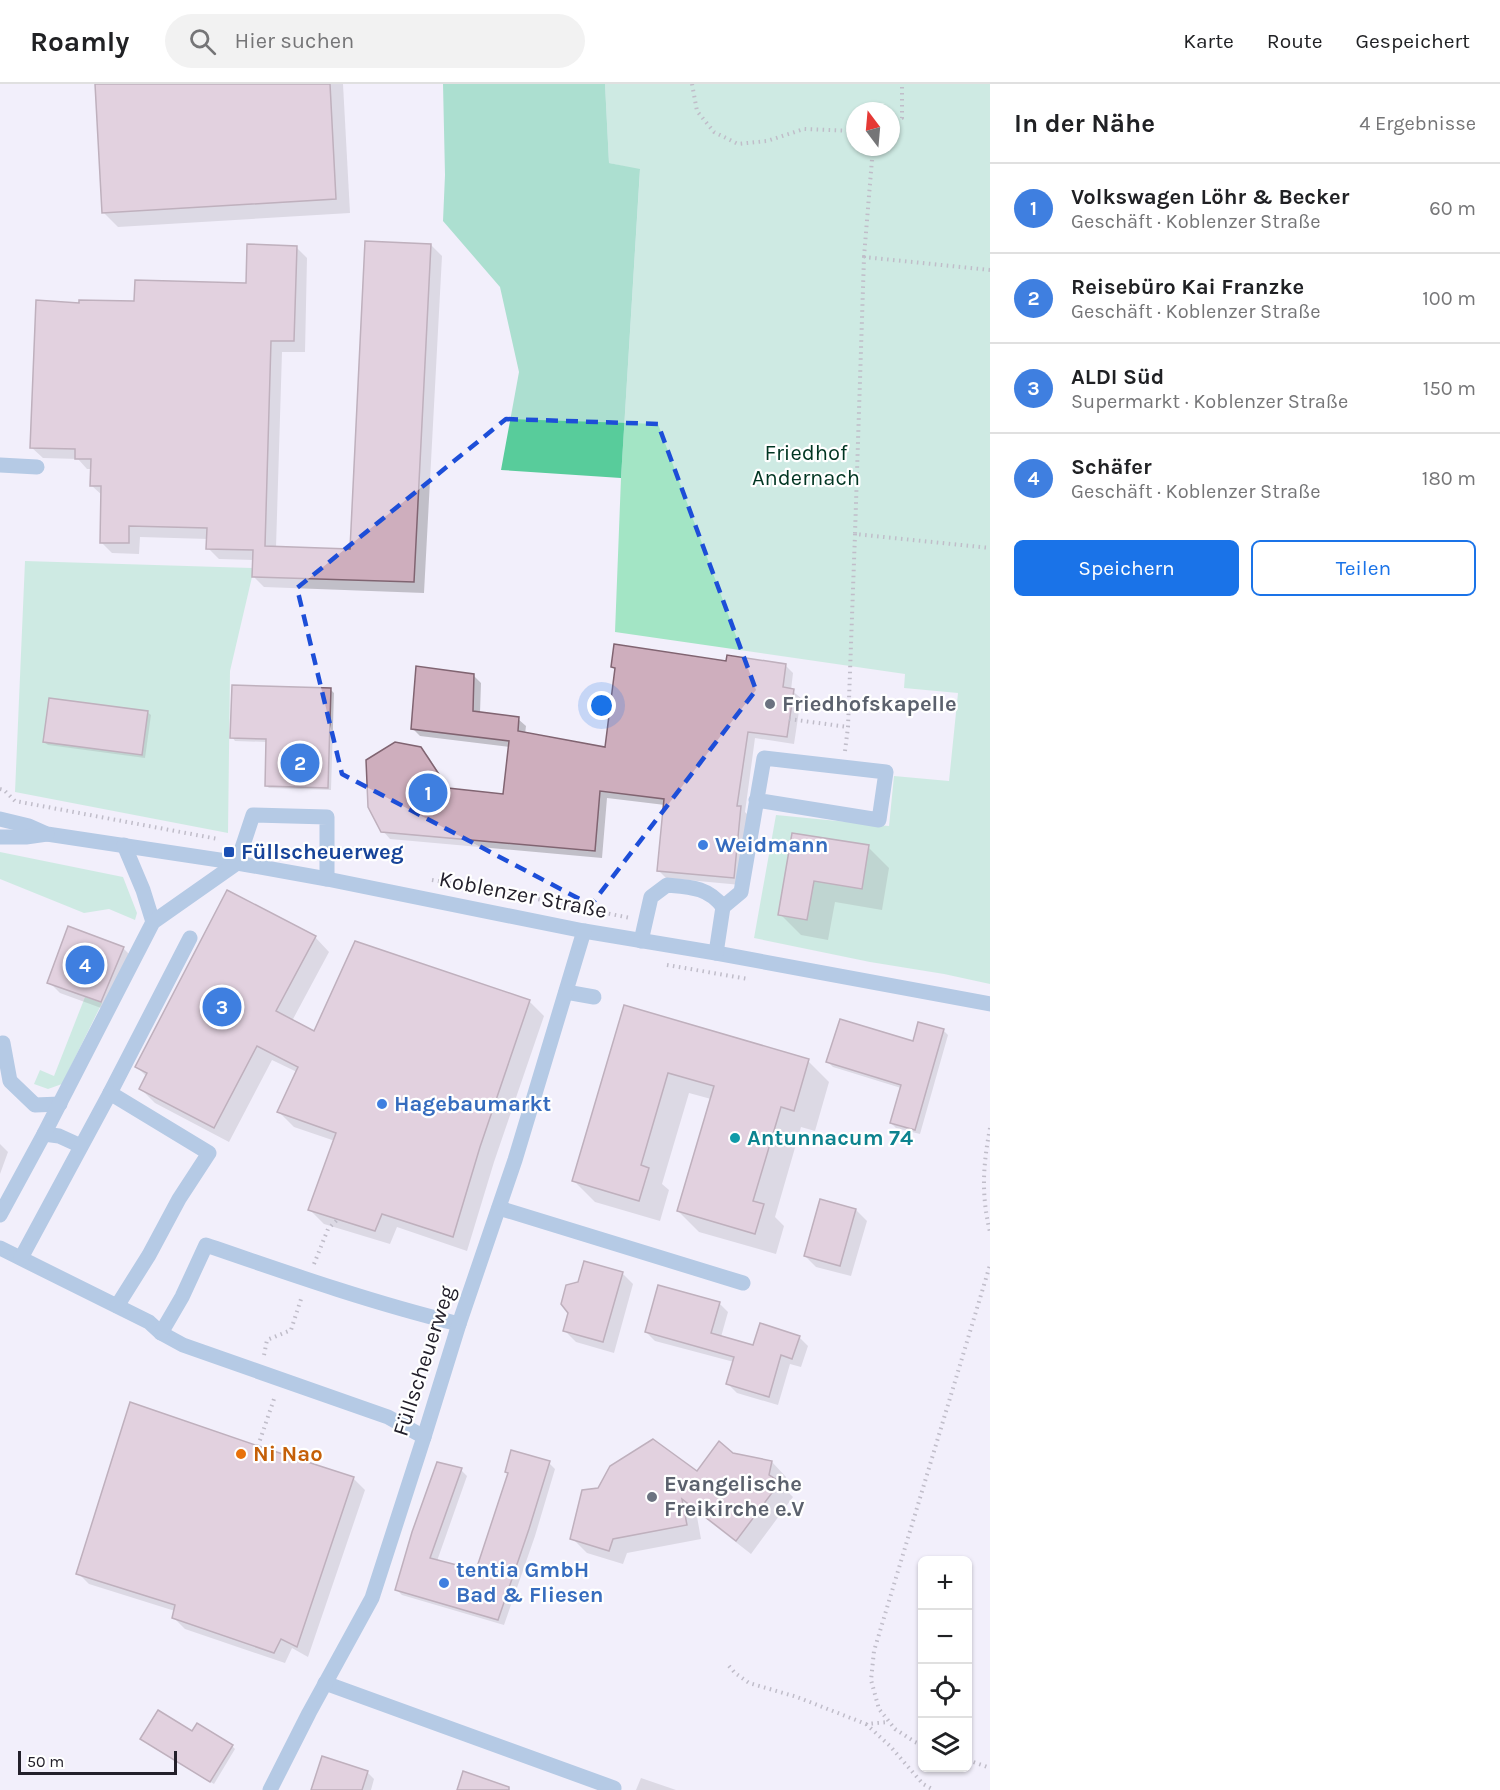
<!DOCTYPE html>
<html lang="de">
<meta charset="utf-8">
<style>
:root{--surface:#fff;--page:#f2f2f2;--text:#202124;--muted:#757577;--line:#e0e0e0;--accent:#1a73e8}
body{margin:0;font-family:Karla,sans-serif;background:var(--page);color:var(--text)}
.controls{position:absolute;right:18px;bottom:18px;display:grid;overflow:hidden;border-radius:9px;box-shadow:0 2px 4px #0004}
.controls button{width:54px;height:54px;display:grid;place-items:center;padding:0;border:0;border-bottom:2px solid var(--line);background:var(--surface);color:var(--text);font:30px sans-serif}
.compass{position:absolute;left:846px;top:18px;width:54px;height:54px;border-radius:50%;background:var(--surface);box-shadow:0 2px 4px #0004;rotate:344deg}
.scale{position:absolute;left:18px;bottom:15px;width:159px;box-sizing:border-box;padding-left:6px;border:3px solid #23202b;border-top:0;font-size:16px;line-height:21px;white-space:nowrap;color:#23202b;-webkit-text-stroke:4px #fff;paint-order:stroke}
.you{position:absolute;left:602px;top:622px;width:21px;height:21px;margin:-15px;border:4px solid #fff;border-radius:50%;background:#1a73e8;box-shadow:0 0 0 9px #1a73e833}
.badge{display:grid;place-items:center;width:39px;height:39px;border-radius:50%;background:var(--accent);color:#fff;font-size:20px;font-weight:700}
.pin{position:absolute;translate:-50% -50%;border:3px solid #fff;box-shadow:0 2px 6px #0006}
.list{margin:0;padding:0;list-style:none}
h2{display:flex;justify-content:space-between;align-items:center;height:78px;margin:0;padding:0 24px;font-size:26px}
h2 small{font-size:20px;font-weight:400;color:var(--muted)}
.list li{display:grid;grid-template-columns:39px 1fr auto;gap:18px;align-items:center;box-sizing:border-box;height:90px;padding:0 24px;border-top:2px solid var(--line)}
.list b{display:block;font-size:22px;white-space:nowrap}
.list p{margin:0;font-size:20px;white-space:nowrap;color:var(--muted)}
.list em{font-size:20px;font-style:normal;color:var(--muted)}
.actions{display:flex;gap:12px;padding:18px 24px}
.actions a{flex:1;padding:14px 0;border:2px solid var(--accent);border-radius:9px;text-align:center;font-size:21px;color:var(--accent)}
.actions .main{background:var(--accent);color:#fff}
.icon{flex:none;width:33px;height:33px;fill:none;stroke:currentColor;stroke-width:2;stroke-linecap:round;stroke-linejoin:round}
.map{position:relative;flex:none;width:990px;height:1706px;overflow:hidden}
header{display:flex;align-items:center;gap:36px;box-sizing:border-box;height:84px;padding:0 30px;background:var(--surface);border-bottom:2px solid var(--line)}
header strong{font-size:28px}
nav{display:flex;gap:33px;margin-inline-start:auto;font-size:21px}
.search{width:420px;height:54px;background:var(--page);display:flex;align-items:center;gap:15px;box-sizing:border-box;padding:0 21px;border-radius:33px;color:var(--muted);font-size:22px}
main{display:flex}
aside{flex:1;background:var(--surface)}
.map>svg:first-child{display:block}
.green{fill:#a3e5c5;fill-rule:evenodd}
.forest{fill:#58cc9b}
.shadow{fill:#0003}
.building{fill:#ceaebd;stroke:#806471;stroke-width:1.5}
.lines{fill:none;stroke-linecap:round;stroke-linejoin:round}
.path{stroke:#83808c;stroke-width:4;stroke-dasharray:1.5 4.5;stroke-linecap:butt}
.minor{stroke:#6b9dc9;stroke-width:15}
.marked{fill:none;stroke:#1d4ed8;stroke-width:4.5;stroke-dasharray:12 8;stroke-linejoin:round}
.worship-dot{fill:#6b7280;stroke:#fff;stroke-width:2}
.shop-dot{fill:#3f7fe0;stroke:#fff;stroke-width:2}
.transit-dot{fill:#1a4fb4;stroke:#fff;stroke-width:2}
.culture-dot{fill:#0f9aa8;stroke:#fff;stroke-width:2}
.food-dot{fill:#e8710a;stroke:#fff;stroke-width:2}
.labels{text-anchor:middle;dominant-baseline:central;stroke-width:4.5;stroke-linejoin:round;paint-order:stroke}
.park-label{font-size:22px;fill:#003522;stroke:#fff}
.worship-label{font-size:22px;font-weight:bold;fill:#5b616d;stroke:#fff;text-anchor:start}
.shop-label{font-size:22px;font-weight:bold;fill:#366cbe;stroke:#fff;text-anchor:start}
.transit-label{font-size:22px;font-weight:bold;fill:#164399;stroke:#fff;text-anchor:start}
.street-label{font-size:22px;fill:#23202b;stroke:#fff}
.culture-label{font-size:22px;font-weight:bold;fill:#0d838f;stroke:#fff;text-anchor:start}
.food-label{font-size:22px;font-weight:bold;fill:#c56008;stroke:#fff;text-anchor:start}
</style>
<header>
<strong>Roamly</strong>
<div class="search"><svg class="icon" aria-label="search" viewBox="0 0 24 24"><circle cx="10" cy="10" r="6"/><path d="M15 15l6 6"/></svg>Hier suchen</div>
<nav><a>Karte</a><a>Route</a><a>Gespeichert</a></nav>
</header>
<main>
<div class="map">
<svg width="990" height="1706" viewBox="0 0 990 1706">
<rect width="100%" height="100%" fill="#f2effb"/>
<g class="green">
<path d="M 605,0 L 990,0 L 990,900 L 944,890 L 870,878 L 754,854 L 776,731 L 889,742 L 894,692 L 949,697 L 958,609 L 904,604 L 905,590 L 615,548 L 621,394 L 640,86 L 609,79 ZM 855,27 L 891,27 L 891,63 L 855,63 Z"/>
<polygon points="25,477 252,484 252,493 230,587 228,749 15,708"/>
<polygon points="0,768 123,793 137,829 135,836 109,825 84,829 0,795"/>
<polygon points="85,913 102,919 62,1000 48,1005 34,1000 40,986 54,992"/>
</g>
<polygon class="forest" points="443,0 605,0 609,79 640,85 621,394 501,386 519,288 500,203 443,137 445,91"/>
<g class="shadow">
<polygon points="96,0 343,0 350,129 118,143 103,128"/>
<polygon points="431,161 442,172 424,509 264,503 253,492 254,476 219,475 208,464 208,455 140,453 139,470 112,469 101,458 103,412 92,402 92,385 87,385 78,375 43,374 31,363 81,220 135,219 248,201 296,163 307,174 305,268 282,268 276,464 351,466"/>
<polygon points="727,578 785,581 793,589 791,606 801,614 794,660 755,654 745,728 748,731 741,801 666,794 658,786 665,721 607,714 602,774 390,755 383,747 420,664 428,672 450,706 504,712 510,663 420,652 412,644 474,592 481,599 480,629 518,635 526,642 525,650 607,665 616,587 612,582"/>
<polygon points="331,606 334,609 331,706 269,704 266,701 267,658 235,657 232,653"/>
<polygon points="147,628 151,631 145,674 48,661 44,658"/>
<polygon points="794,750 868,763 889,784 882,826 835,818 828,856 801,851 780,830"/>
<polygon points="315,853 329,868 292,937 315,949 529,917 544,932 494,1078 467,1167 397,1143 390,1160 324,1140 310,1126 335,1057 294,1043 279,1028 297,988 272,976 229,1058 155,1019 141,1005 147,993 136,982"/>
<polygon points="123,864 134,875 112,928 60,909 49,898"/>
<polygon points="625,923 808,977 829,998 815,1047 801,1043 775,1133 784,1142 776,1170 699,1148 678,1127 711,1015 689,1009 662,1100 669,1106 660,1137 595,1118 574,1097"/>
<polygon points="943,946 948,951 920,1050 896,1044 891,1039 901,1004 833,983 828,978 914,958"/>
<polygon points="0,1060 8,1068 0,1090"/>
<polygon points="821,1117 856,1126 867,1137 851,1192 816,1183 805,1172"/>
<polygon points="622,1189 633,1200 614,1269 576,1258 565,1247"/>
<polygon points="719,1219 728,1228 721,1253 754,1263 799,1253 808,1262 801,1283 790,1280 778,1321 737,1309 728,1300 734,1278 655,1257 646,1248"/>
<polygon points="131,1320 354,1395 365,1406 308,1573 292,1564 285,1579 185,1545 174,1534 175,1527 89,1500 78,1489"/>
<polygon points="733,1370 772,1378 786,1393 784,1404 793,1413 751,1470 696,1427 701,1455 627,1469 623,1480 587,1469 572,1454"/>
<polygon points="549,1379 555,1385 535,1452 504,1541 402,1511 396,1505 461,1386 467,1392 437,1477 477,1488 509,1390"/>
<polygon points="142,1655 232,1662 235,1665 214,1700"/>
<polygon points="367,1688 374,1695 371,1706 312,1706"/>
<polygon points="641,1694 676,1706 636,1706"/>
</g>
<g class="building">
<polygon points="95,0 330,0 336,115 102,129"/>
<polygon points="365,157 431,160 414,498 252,493 253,466 206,465 207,444 129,442 129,459 100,459 101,402 90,402 91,375 75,375 75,365 30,364 36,216 79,219 79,216 134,217 135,196 246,199 247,160 297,162 294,257 271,257 265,462 350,465"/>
<polygon points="614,560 726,577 727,571 786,580 783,603 794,605 787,653 748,648 737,722 741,722 734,794 657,787 664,715 600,707 595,767 381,748 368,723 366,676 395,658 421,663 448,704 503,710 509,657 411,645 416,582 474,590 473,627 519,633 518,647 605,663 615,584 611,583"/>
<polygon points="232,601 331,604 328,704 265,702 266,655 230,654"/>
<polygon points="49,614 148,627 142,671 43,658"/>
<polygon points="792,749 869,761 862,805 814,797 807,836 778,831"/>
<polygon points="227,806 316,852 276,927 314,947 355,857 530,916 480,1063 453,1153 382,1130 375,1147 308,1126 336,1049 277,1028 298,983 257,962 214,1044 139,1005 147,989 135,983"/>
<polygon points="68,842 124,863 101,918 47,899"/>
<polygon points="624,921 809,975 794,1027 781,1023 753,1117 764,1120 755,1150 677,1127 714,1002 668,989 641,1081 649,1084 639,1117 572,1097"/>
<polygon points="840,935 913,957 918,938 944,945 915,1046 890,1039 901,1001 826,978"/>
<polygon points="820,1115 856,1125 840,1182 804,1172"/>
<polygon points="584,1177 623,1188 603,1258 563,1247 568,1229 561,1220 566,1201 578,1198"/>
<polygon points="658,1201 720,1218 711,1249 753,1261 760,1239 800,1252 792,1275 781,1271 769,1313 726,1300 734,1273 645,1248"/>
<polygon points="130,1318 258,1362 354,1393 297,1563 281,1555 274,1569 172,1534 175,1521 76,1490"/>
<polygon points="653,1355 697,1387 719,1357 733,1369 772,1377 769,1391 780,1398 736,1457 682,1415 687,1441 613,1455 609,1467 570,1455 582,1406 598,1404 610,1382"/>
<polygon points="511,1366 550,1377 529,1445 498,1536 395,1506 412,1448 437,1378 462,1384 430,1474 476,1486 508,1389 505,1388"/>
<polygon points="158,1626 192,1647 197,1639 233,1661 210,1698 140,1655"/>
<polygon points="322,1672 368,1687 362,1706 311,1706"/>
<polygon points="463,1687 509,1703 509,1706 457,1706"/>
</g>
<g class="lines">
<g class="path">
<polyline points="692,0 697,27 714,48 738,60 767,57 804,45 855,47"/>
<polyline points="891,40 902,34 902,0"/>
<polyline points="864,173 873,63"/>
<polyline points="990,186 864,173 855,450 990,464"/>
<polyline points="789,635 848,643"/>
<polyline points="845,667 848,643 855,450"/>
<polyline points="0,705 4,706 15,717 218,755"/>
<polyline points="432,796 513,810 630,834"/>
<polyline points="667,881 748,895"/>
<path d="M 990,1044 C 983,1082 981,1110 990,1148"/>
<polyline points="314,1180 328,1145 337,1136"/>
<polyline points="264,1271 267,1256 291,1246 302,1212"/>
<polyline points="258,1362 275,1312"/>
<polyline points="729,1582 735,1589 749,1599 797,1613 866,1640 889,1638"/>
<polyline points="866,1640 890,1662 923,1700 934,1706"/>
<polyline points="922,1661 915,1658 895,1645 879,1625 871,1596 874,1567 990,1181"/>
<polyline points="968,1676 990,1684"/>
</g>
<g class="minor">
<polyline points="0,381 37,383"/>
<polyline points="0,735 29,742 47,750 226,777 327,795 584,847 716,869 990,920"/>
<polyline points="0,753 26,753 47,750"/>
<polyline points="124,761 143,806 153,838"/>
<path d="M 641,857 L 651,813 L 667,801 C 690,803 708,803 723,823"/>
<polyline points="716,869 723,823 741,808 764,674 886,688 879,736 756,716"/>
<polyline points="566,908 594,913"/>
<polyline points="3,959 10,997 35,1021 60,1020"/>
<polyline points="110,1009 190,854"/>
<polyline points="44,1050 59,1052 81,1062"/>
<polyline points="499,1124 743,1199"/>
<polyline points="0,1131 44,1050 153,838 237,779 253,731 327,733 327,795"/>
<polyline points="0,1164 149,1238 161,1249 183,1261 388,1333 424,1353"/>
<polyline points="21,1174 110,1009 209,1069 179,1115 149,1171 117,1222"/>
<path d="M 161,1249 L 182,1213 L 206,1161 C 290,1190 373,1219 459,1240"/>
<polyline points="325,1599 614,1704"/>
<polyline points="270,1706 309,1629 372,1514 424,1353 459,1240 515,1076 584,847"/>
</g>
</g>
<path d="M0 0H990V1706H0ZM 506,335 L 658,340 L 756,606 L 591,821 L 342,690 L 297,504 Z" fill="#f2effb" fill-opacity=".55" fill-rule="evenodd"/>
<path class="marked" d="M 506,335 L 658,340 L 756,606 L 591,821 L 342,690 L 297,504 Z"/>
<g class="worship-dot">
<circle cx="770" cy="620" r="6"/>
<circle cx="652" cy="1413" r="6"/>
</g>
<g class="shop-dot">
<circle cx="703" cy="761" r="6"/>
<circle cx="382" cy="1020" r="6"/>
<circle cx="444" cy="1499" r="6"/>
</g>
<rect class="transit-dot" x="223" y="762" width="12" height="12" rx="3"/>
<circle class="culture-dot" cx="735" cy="1054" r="6"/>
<circle class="food-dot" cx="241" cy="1370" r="6"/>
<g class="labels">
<g class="park-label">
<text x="806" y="369">Friedhof<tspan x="806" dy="25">Andernach</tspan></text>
</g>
<g class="worship-label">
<text x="782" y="620">Friedhofskapelle</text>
<text x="664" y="1400">Evangelische<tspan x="664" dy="25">Freikirche e.V</tspan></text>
</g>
<g class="shop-label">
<text x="715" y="761">Weidmann</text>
<text x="394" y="1020">Hagebaumarkt</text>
<text x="456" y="1486">tentia GmbH<tspan x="456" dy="25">Bad &amp; Fliesen</tspan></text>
</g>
<g class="transit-label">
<text x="241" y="768">Füllscheuerweg</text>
</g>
<g class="street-label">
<text transform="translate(523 811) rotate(11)">Koblenzer Straße</text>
<text transform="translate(424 1277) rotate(-72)">Füllscheuerweg</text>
</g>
<g class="culture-label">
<text x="747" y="1054">Antunnacum 74</text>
</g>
<g class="food-label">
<text x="253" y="1370">Ni Nao</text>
</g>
</g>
</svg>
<div class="controls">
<button>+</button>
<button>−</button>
<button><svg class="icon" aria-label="locate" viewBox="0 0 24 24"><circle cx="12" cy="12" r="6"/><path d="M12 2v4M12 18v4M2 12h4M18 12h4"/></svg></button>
<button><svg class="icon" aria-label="layers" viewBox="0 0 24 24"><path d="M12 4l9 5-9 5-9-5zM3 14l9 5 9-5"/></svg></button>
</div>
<svg class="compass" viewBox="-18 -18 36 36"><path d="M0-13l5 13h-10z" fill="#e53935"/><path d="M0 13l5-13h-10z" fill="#757577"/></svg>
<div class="scale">50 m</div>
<div class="you"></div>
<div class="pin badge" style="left:428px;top:709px;background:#3f7fe0">1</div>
<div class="pin badge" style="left:300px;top:679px;background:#3f7fe0">2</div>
<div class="pin badge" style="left:222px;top:923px;background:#3f7fe0">3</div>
<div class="pin badge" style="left:85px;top:881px;background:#3f7fe0">4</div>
</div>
<aside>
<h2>In der Nähe<small>4 Ergebnisse</small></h2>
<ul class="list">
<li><span class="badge" style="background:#3f7fe0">1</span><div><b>Volkswagen Löhr &amp; Becker</b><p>Geschäft · Koblenzer Straße</p></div><em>60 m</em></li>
<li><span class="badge" style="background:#3f7fe0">2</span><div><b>Reisebüro Kai Franzke</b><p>Geschäft · Koblenzer Straße</p></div><em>100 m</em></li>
<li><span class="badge" style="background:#3f7fe0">3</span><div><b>ALDI Süd</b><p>Supermarkt · Koblenzer Straße</p></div><em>150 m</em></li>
<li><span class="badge" style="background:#3f7fe0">4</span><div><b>Schäfer</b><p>Geschäft · Koblenzer Straße</p></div><em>180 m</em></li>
</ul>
<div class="actions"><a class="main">Speichern</a><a>Teilen</a></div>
</aside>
</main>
